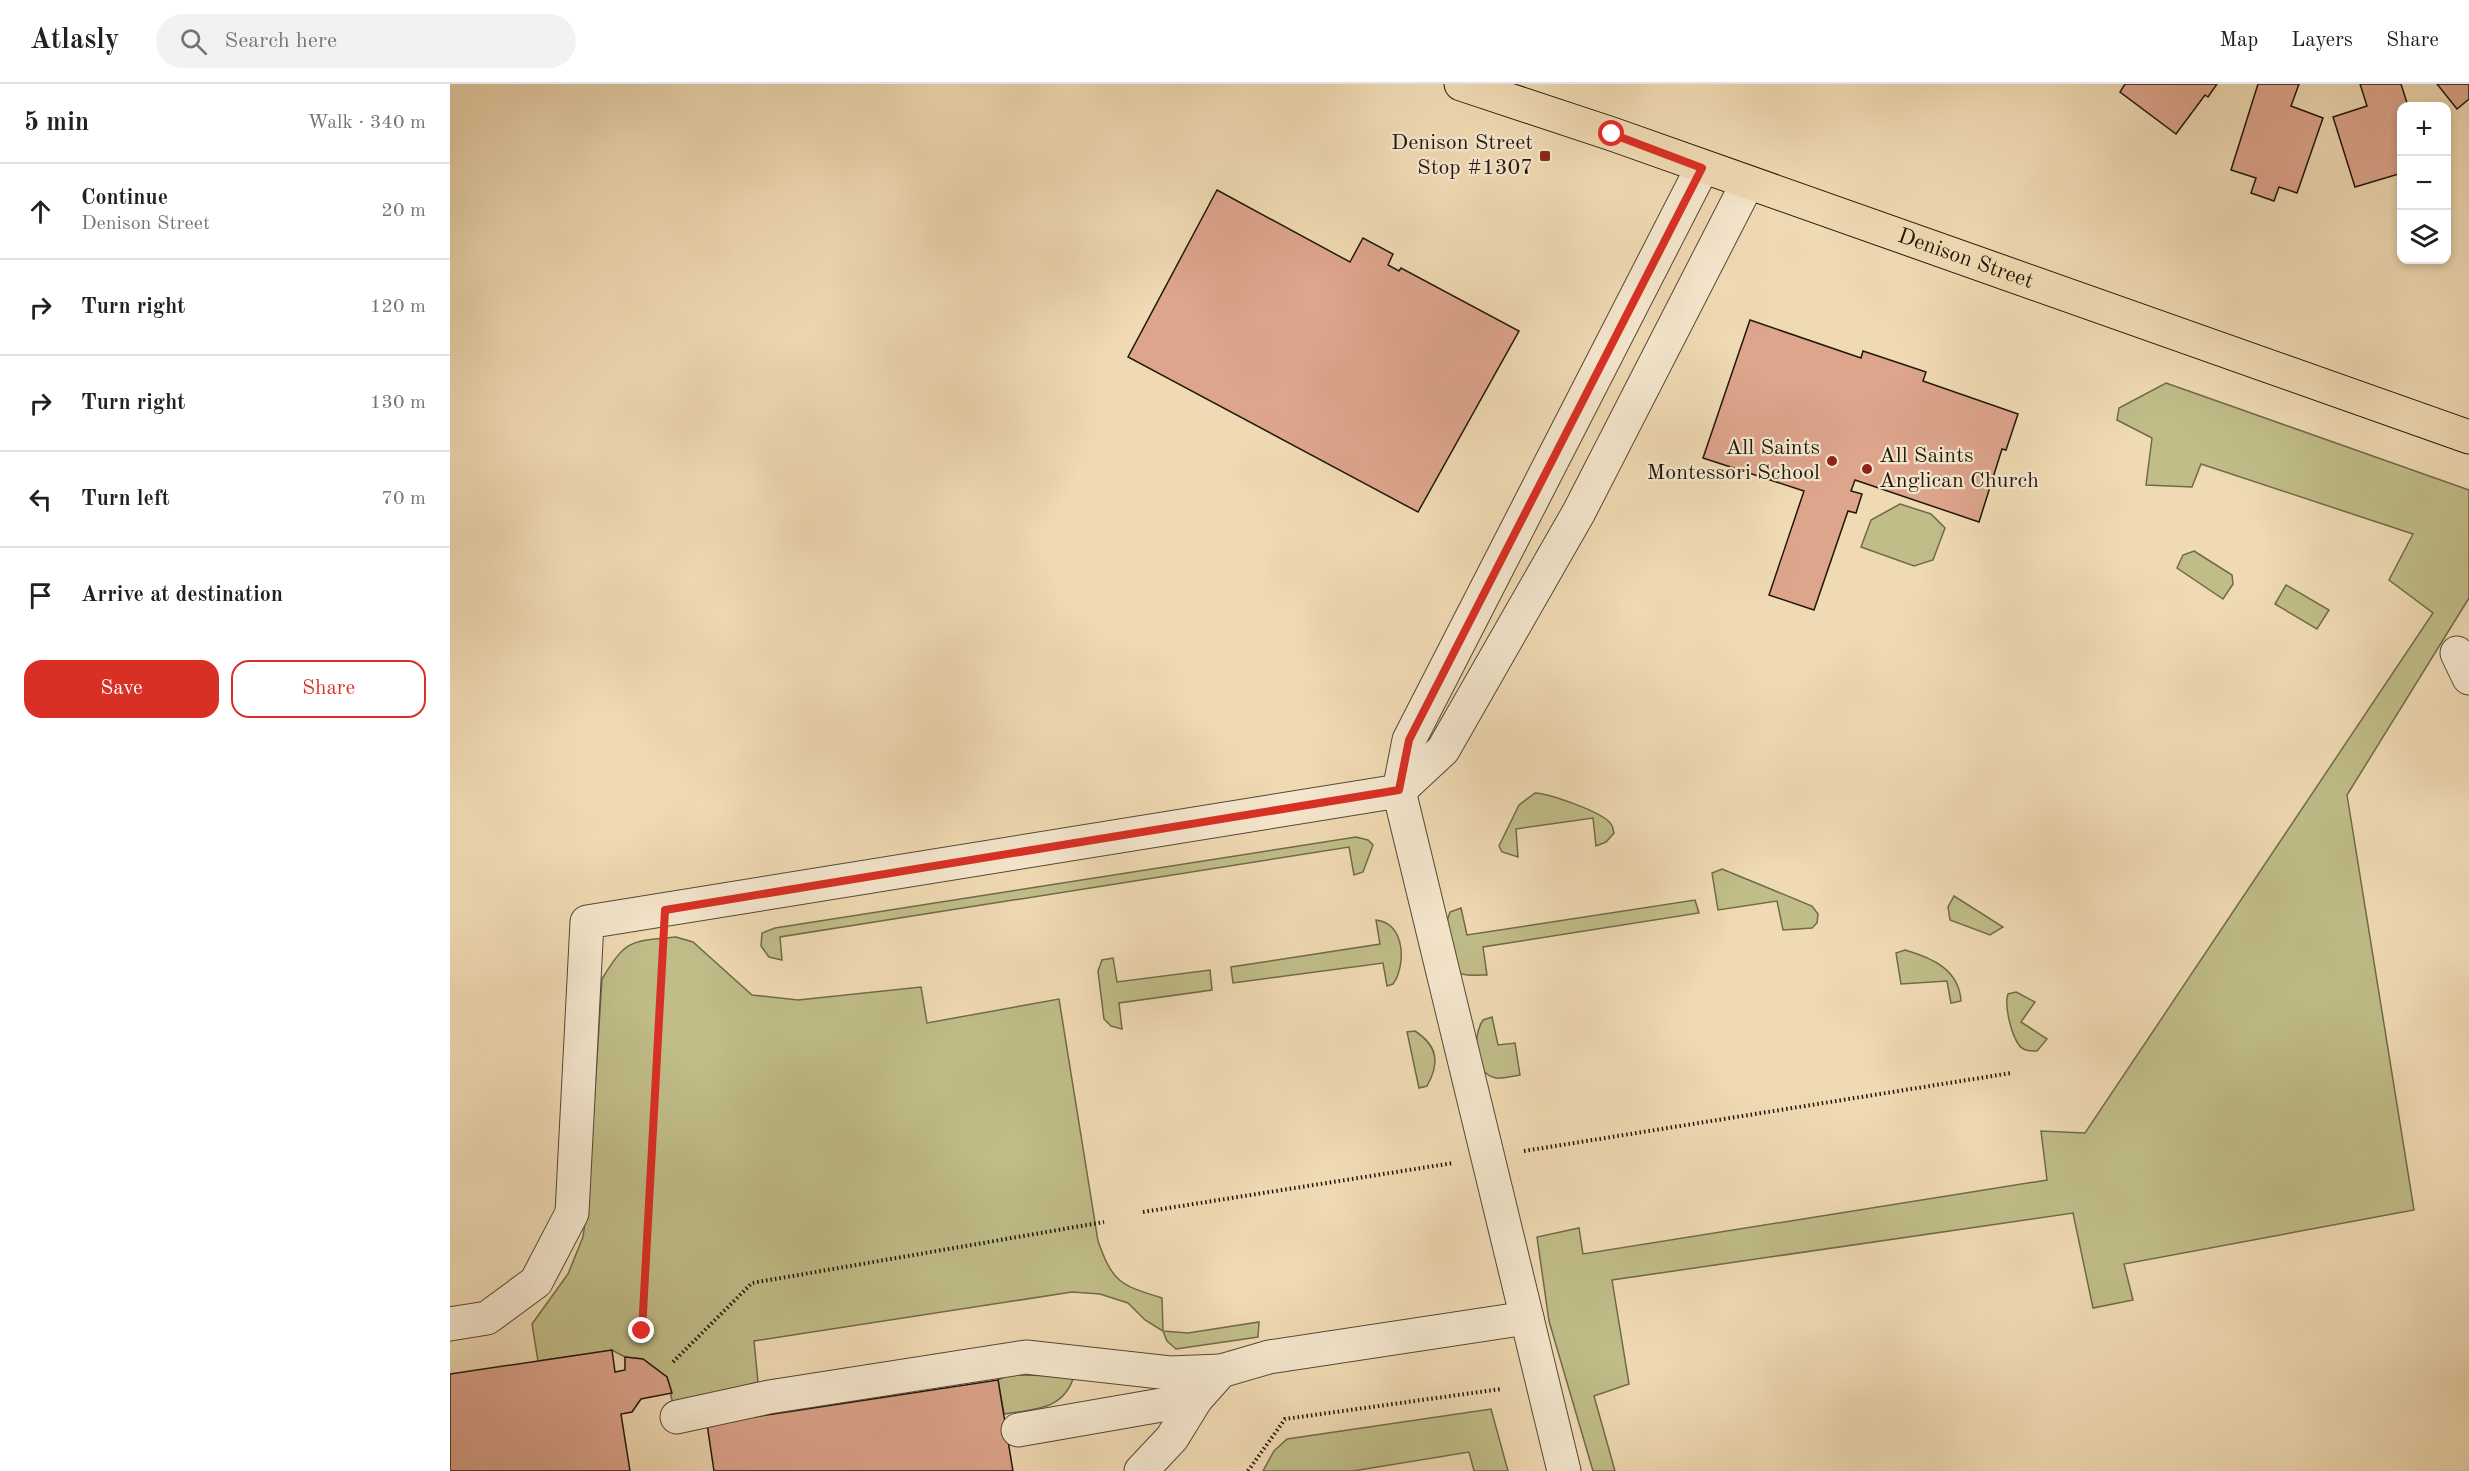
<!DOCTYPE html>
<meta charset="utf-8">
<style>
:root{--surface:#fff;--page:#f2f2f2;--text:#202124;--muted:#757577;--line:#e0e0e0;--accent:#d93025}
body{margin:0;font-family:"Old Standard TT",serif;background:var(--page);color:var(--text)}
.controls{position:absolute;right:18px;top:18px;display:grid;overflow:hidden;border-radius:12px;box-shadow:0 3px 9px #0003}
.controls button{width:54px;height:54px;display:grid;place-items:center;padding:0;border:0;border-bottom:2px solid var(--line);background:var(--surface);color:var(--text);font:30px sans-serif}
.stop{position:absolute;width:18px;height:18px;margin:-14px;border:4px solid #d93025;border-radius:50%;background:#fff}
.stop.end{background:#d93025;border-color:#fff;box-shadow:0 2px 6px #0008}
.list{margin:0;padding:0;list-style:none}
h2{display:flex;justify-content:space-between;align-items:center;height:78px;margin:0;padding:0 24px;font-size:26px}
h2 small{font-size:20px;font-weight:400;color:var(--muted)}
.list li{display:grid;grid-template-columns:39px 1fr auto;gap:18px;align-items:center;box-sizing:border-box;height:96px;padding:0 24px;border-top:2px solid var(--line)}
.list b{display:block;font-size:22px;white-space:nowrap}
.list p{margin:0;font-size:20px;white-space:nowrap;color:var(--muted)}
.list em{font-size:20px;font-style:normal;color:var(--muted)}
.actions{display:flex;gap:12px;padding:18px 24px}
.actions a{flex:1;padding:14px 0;border:2px solid var(--accent);border-radius:18px;text-align:center;font-size:21px;color:var(--accent)}
.actions .main{background:var(--accent);color:#fff}
.icon{flex:none;width:33px;height:33px;fill:none;stroke:currentColor;stroke-width:2;stroke-linecap:round;stroke-linejoin:round}
.map{position:relative;flex:none;width:2019px;height:1387px;overflow:hidden}
header{display:flex;align-items:center;gap:36px;box-sizing:border-box;height:84px;padding:0 30px;background:var(--surface);border-bottom:2px solid var(--line)}
header strong{font-size:28px}
nav{display:flex;gap:33px;margin-inline-start:auto;font-size:21px}
.search{width:420px;height:54px;background:var(--page);display:flex;align-items:center;gap:15px;box-sizing:border-box;padding:0 21px;border-radius:33px;color:var(--muted);font-size:22px}
main{display:flex}
aside{flex:1;background:var(--surface)}
.map>svg:first-child{display:block}
.green{fill:#c0bd88;stroke:#706a4a;stroke-width:1.5}
.building{fill:#dda58c;stroke:#20170c;stroke-width:1.5}
.lines{fill:none;stroke-linecap:round;stroke-linejoin:round}
.minor-casing{stroke:#544836;stroke-width:35}
.major-casing{stroke:#20170c;stroke-width:35}
.path{stroke:#20170c;stroke-width:4;stroke-dasharray:1.5 3;stroke-linecap:butt}
.minor{stroke:#f5e7ce;stroke-width:33}
.major{stroke:#f0dab3;stroke-width:33}
.route{stroke:#d93025;stroke-width:8}
.poi-dot{fill:#8f2418;stroke:#f5e7ce;stroke-width:2}
.labels{text-anchor:middle;dominant-baseline:central;stroke-width:4.5;stroke-linejoin:round;paint-order:stroke}
.poi-label{font-size:22px;fill:#20170c;stroke:#f5e7ce;text-anchor:end}
.street-label{font-size:22px;fill:#20170c;stroke:#f5e7ce}
</style>
<header>
<strong>Atlasly</strong>
<div class="search"><svg class="icon" aria-label="search" viewBox="0 0 24 24"><circle cx="10" cy="10" r="6"/><path d="M15 15l6 6"/></svg>Search here</div>
<nav><a>Map</a><a>Layers</a><a>Share</a></nav>
</header>
<main>
<aside>
<h2>5 min<small>Walk · 340 m</small></h2>
<ul class="list">
<li><svg class="icon" aria-label="ahead" viewBox="0 0 24 24"><path d="M12 20V5M6 11l6-6 6 6"/></svg><div><b>Continue</b><p>Denison Street</p></div><em>20 m</em></li>
<li><svg class="icon" aria-label="right" viewBox="0 0 24 24"><path d="M7 20v-9h11M14 6l5 5-5 5"/></svg><div><b>Turn right</b></div><em>120 m</em></li>
<li><svg class="icon" aria-label="right" viewBox="0 0 24 24"><path d="M7 20v-9h11M14 6l5 5-5 5"/></svg><div><b>Turn right</b></div><em>130 m</em></li>
<li><svg class="icon" aria-label="left" viewBox="0 0 24 24"><path d="M17 20v-9H6M10 6l-5 5 5 5"/></svg><div><b>Turn left</b></div><em>70 m</em></li>
<li><svg class="icon" aria-label="arrive" viewBox="0 0 24 24"><path d="M6 21V4h12l-3 4 3 4H6"/></svg><div><b>Arrive at destination</b></div></li>
</ul>
<div class="actions"><a class="main">Save</a><a>Share</a></div>
</aside>
<div class="map">
<svg width="2019" height="1387" viewBox="0 0 2019 1387">
<rect width="100%" height="100%" fill="#f0dab3"/>
<filter id="stains"><feTurbulence type="fractalNoise" baseFrequency=".00333" numOctaves="4"/><feColorMatrix values="0 0 0 0 .2 0 0 0 0 .09 0 0 0 0 .02 0 0 0 .5 -.17"/></filter>
<radialGradient id="worn" r=".72"><stop offset=".6" stop-color="#630" stop-opacity="0"/><stop offset="1" stop-color="#630" stop-opacity=".3"/></radialGradient>
<g class="green">
<polygon points="1716,299 2019,406 2019,514 1897,711 1964,1126 1674,1180 1683,1216 1643,1224 1623,1129 1162,1196 1179,1300 1144,1312 1165,1387 1143,1387 1099,1237 1087,1153 1129,1144 1133,1170 1597,1096 1591,1047 1635,1049 1983,529 1939,496 1963,450 1751,380 1742,403 1696,401 1702,354 1667,336 1669,324"/>
<polygon points="1450,420 1481,430 1495,444 1483,476 1464,482 1411,463 1421,436"/>
<polygon points="1744,467 1782,491 1783,500 1773,515 1727,484 1733,471"/>
<polygon points="1836,501 1879,526 1867,545 1825,520"/>
<path d="M 1085,709 C 1100,710 1153,728 1161,740 C 1163,742 1163,746 1164,749 L 1156,758 L 1146,762 L 1143,734 L 1066,745 L 1068,773 L 1052,768 L 1049,762 L 1069,721 Z"/>
<polygon points="906,753 918,756 923,761 913,788 904,791 899,763 330,853 332,876 319,873 311,862 312,849 325,844"/>
<polygon points="1272,785 1362,822 1368,830 1367,839 1362,844 1333,846 1327,817 1268,826 1262,789"/>
<polygon points="1504,812 1553,843 1540,851 1500,836 1498,823"/>
<path d="M 1245,816 L 1249,829 L 1033,863 L 1037,891 C 1030,891 1019,892 1012,890 C 992,881 994,844 1000,828 L 1011,824 L 1017,851 Z"/>
<path d="M 926,836 C 956,839 956,882 943,900 L 937,902 L 933,879 L 783,899 L 781,883 L 930,860 Z"/>
<path d="M 226,853 L 243,858 L 302,911 L 348,916 L 471,903 L 477,939 L 609,915 L 648,1157 C 663,1199 670,1201 712,1214 L 713,1247 L 738,1249 L 809,1238 L 808,1253 L 726,1265 L 717,1257 L 713,1247 L 695,1236 L 678,1219 L 650,1210 L 622,1208 L 304,1257 L 308,1298 L 223,1321 L 217,1293 L 193,1275 L 175,1273 L 162,1266 L 88,1277 L 82,1240 L 118,1190 L 133,1153 L 138,1116 L 152,895 C 176,855 181,857 226,853 Z"/>
<path d="M 1455,866 C 1483,874 1509,886 1511,917 L 1501,919 L 1497,897 L 1451,900 L 1446,869 Z"/>
<polygon points="663,874 667,898 760,886 762,906 669,919 672,945 661,942 654,935 648,887 652,876"/>
<path d="M 1566,908 L 1585,918 L 1571,938 L 1597,955 L 1587,967 C 1580,967 1573,967 1569,961 C 1561,950 1554,921 1558,910 Z"/>
<path d="M 1042,933 L 1048,961 L 1065,959 L 1070,991 C 1063,992 1052,995 1046,994 C 1022,989 1023,951 1033,936 Z"/>
<path d="M 965,947 C 988,962 990,979 977,1002 L 969,1004 L 957,948 Z"/>
<path d="M 559,1291 L 624,1292 C 614,1326 585,1325 554,1330 L 548,1296 Z"/>
<polygon points="1041,1325 1058,1387 1024,1387 1019,1368 903,1387 813,1387 824,1367 837,1355"/>
</g>
<g class="building">
<polygon points="1675,0 1767,0 1758,13 1755,11 1726,50 1670,8"/>
<polygon points="1808,0 1849,0 1841,22 1873,34 1847,109 1829,103 1824,117 1801,109 1806,94 1781,86"/>
<polygon points="1910,0 1951,0 1958,22 1952,22 1952,89 1905,103 1883,33 1917,22"/>
<polygon points="1987,0 2019,0 2019,15 2007,25"/>
<polygon points="767,106 900,178 913,154 943,170 938,181 949,187 951,184 1069,247 968,428 678,273"/>
<polygon points="1300,236 1411,274 1413,267 1476,288 1473,297 1568,330 1556,366 1552,365 1529,438 1405,396 1401,407 1412,410 1406,429 1398,427 1364,526 1319,511 1354,407 1253,374"/>
<polygon points="162,1266 165,1288 175,1286 175,1273 193,1275 217,1293 222,1309 191,1315 182,1328 171,1330 180,1387 0,1387 0,1290"/>
<polygon points="548,1296 563,1387 264,1387 257,1340"/>
</g>
<g class="lines">
<g class="minor-casing">
<g id="minor">
<polyline points="2007,569 2019,594"/>
<polyline points="0,1240 37,1234 86,1198 122,1129 137,838 949,707 993,666 1129,428 1297,100"/>
<polyline points="227,1333 319,1313 576,1273 720,1289 771,1287"/>
<polyline points="568,1346 746,1315"/>
<polyline points="691,1387 722,1354 746,1315 771,1287 819,1273 1077,1234"/>
<polyline points="1114,1387 949,707 959,656 1252,84"/>
</g>
</g>
<g class="major-casing">
<g id="major">
<path id="s1" d="M 1011,0 L 1162,50 L 2019,353"/>
</g>
</g>
<g class="path">
<polyline points="1074,1067 1561,989"/>
<polyline points="693,1128 1003,1079"/>
<polyline points="192,1247 214,862"/>
<polyline points="223,1278 302,1199 654,1138"/>
<polyline points="798,1387 835,1335 1051,1305"/>
</g>
<use href="#minor" class="minor"/>
<use href="#major" class="major"/>
</g>
<g class="lines">
<polyline class="route" points="192,1247 215,826 949,706 959,656 1252,84 1162,50"/>
</g>
<g class="poi-dot">
<rect x="1089" y="66" width="12" height="12" rx="3"/>
<circle cx="1382" cy="377" r="6"/>
<circle cx="1417" cy="385" r="6"/>
</g>
<g class="labels">
<g class="poi-label">
<text x="1083" y="59">Denison Street<tspan x="1083" dy="25">Stop #1307</tspan></text>
<text x="1370" y="364">All Saints<tspan x="1370" dy="25">Montessori School</tspan></text>
<text x="1429" y="372" text-anchor="start">All Saints<tspan x="1429" dy="25">Anglican Church</tspan></text>
</g>
<g class="street-label">
<text stroke="none"><textPath href="#s1" startOffset="534">Denison Street</textPath></text>
</g>
</g>
<rect width="100%" height="100%" filter="url(#stains)"/>
<rect width="100%" height="100%" fill="url(#worn)"/>
</svg>
<div class="controls">
<button>+</button>
<button>−</button>
<button><svg class="icon" aria-label="layers" viewBox="0 0 24 24"><path d="M12 4l9 5-9 5-9-5zM3 14l9 5 9-5"/></svg></button>
</div>
<div class="stop" style="left:1162px;top:50px"></div>
<div class="stop end" style="left:192px;top:1247px"></div>
</div>
</main>
